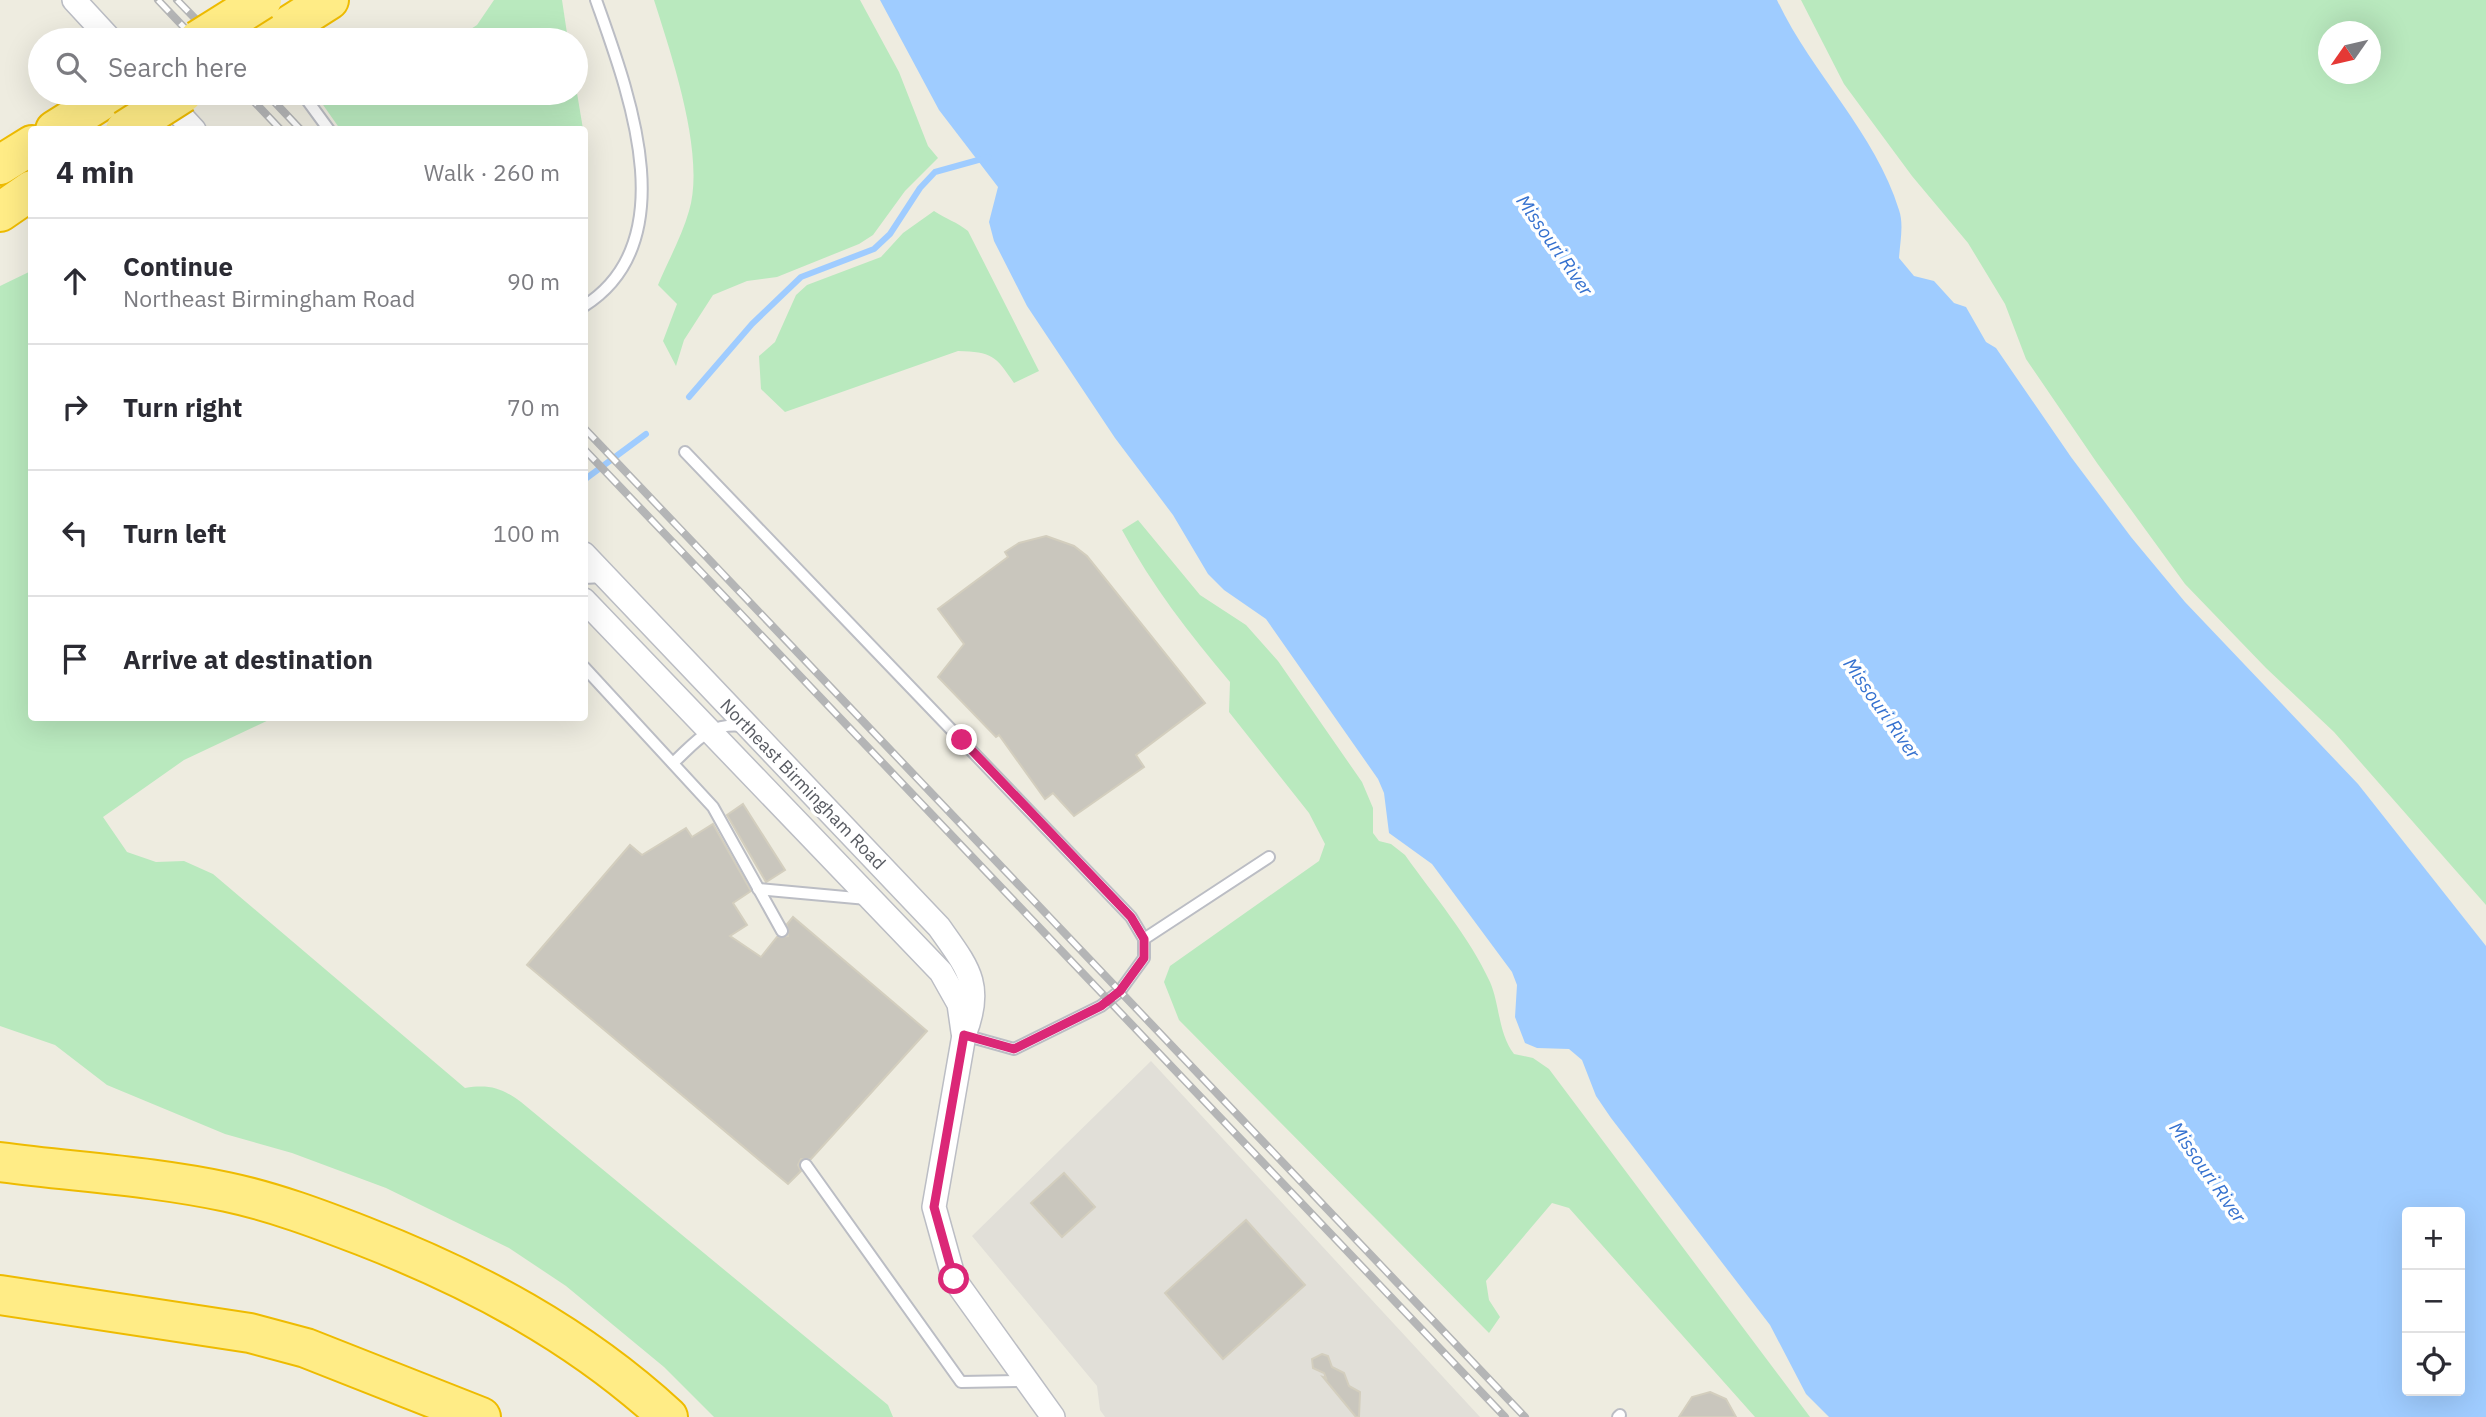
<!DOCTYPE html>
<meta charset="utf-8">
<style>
:root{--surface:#fff;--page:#f2f2f3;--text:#2b2b33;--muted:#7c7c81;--line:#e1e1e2}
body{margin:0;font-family:"IBM Plex Sans",sans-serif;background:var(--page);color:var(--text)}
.controls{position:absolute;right:21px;bottom:21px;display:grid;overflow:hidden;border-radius:7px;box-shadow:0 7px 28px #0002}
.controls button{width:63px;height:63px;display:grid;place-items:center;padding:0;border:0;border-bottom:2px solid var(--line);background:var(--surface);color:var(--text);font:35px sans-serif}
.compass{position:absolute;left:2318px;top:21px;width:63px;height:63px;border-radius:50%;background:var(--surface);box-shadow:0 7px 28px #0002;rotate:236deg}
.stop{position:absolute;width:21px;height:21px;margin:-16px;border:5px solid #db2777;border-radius:50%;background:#fff}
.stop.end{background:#db2777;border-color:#fff;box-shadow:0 2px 7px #0008}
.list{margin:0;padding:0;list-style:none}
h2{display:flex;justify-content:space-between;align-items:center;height:91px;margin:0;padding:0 28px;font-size:30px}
h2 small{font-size:23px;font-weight:400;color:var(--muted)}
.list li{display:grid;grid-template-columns:46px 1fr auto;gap:21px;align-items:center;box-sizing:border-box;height:126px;padding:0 28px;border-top:2px solid var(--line)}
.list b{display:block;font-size:26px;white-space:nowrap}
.list p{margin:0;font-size:23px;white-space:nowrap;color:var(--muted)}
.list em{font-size:23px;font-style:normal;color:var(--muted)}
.icon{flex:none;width:38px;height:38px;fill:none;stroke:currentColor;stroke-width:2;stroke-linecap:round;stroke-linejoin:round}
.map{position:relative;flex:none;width:2486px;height:1417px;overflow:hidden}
.search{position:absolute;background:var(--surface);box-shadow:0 7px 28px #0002;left:28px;top:28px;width:560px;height:77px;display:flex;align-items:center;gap:18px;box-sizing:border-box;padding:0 24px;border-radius:38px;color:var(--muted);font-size:26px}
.panel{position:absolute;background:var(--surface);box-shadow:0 7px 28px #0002;left:28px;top:126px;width:560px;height:595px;border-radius:7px}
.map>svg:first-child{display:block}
.industrial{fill:#e1dfd8}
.green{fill:#b9e9be;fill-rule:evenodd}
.water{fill:#9fccff;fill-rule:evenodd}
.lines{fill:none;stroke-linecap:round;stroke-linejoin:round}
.stream{stroke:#9fccff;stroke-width:6}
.building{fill:#c9c6bd;stroke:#d3cebe;stroke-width:2}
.lane-casing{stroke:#bbbdc4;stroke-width:14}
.street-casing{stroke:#bbbdc4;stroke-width:26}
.highway-casing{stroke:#eb0;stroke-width:42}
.lane{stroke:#fff;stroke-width:10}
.street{stroke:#fff;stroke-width:23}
.highway{stroke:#ffec86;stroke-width:38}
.rail-casing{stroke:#b4b5b6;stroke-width:8}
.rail{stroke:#fff;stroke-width:5;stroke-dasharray:16;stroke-linecap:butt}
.highway-bridge-casing{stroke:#eb0;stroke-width:42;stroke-linecap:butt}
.highway-bridge{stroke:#ffec86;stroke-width:38}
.route{stroke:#db2777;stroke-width:9}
.labels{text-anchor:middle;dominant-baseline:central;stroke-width:7;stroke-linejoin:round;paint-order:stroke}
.street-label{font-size:18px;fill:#595c63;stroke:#fff}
.water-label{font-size:19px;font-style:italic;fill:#3571cf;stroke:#fff}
</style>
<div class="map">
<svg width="2486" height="1417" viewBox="0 0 2486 1417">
<rect width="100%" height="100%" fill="#eeece0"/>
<polygon class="industrial" points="1151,1061 1480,1417 1105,1417 1100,1410 1097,1386 972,1236"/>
<g class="green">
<polygon points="494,0 562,0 568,40 454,40 477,25"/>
<path d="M 654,0 L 860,0 L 899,72 L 928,146 L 938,158 L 905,191 L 873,235 L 859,244 L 777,277 L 747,281 L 713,295 L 684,340 L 676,366 L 663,341 L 677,304 L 658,285 C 668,261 682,236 689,211 C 706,155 671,54 654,0 Z"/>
<path d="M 1801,0 L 2486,0 L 2486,905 L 2334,732 L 2266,668 L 2185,584 L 2097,463 L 2026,359 L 2005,304 L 1968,243 L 1912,176 L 1844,84 ZM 2328,32 L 2370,32 L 2370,74 L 2328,74 Z"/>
<polygon points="576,87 583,129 340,129 321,102 326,93 576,93"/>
<path d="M 934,211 C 946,219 957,222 968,231 L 1039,371 L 1014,383 C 995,355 992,352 958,351 L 785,412 L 761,389 L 759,356 L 775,342 L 796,295 L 807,285 L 881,257 L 903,233 Z"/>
<path d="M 31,271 L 32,718 L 273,718 L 184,760 L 103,817 L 127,852 L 156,862 L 184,861 L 213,874 L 465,1088 C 489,1084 502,1088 521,1102 L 888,1405 L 893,1417 L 714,1417 L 664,1367 L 566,1286 L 509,1248 L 386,1188 L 292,1153 L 225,1134 L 107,1085 L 55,1045 L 0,1026 L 0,286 Z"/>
<path d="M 1138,520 L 1200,595 L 1246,625 L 1278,661 L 1362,782 L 1373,808 L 1373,833 L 1379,841 L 1391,844 L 1405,855 C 1434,896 1469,936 1490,982 C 1500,1005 1498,1033 1514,1054 L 1533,1058 L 1549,1069 L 1810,1417 L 1755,1417 L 1569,1208 L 1552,1203 L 1486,1281 L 1489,1300 L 1500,1317 L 1489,1333 L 1179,1020 L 1164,982 L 1170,966 L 1319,861 L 1325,844 L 1309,813 L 1229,712 L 1230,682 C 1189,633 1152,586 1122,530 Z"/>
</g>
<path class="water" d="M 880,0 L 1777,0 C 1811,73 1875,132 1899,210 C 1904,224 1900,243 1899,258 L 1914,276 L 1934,281 L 1954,303 L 1966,307 L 1986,342 L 1996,348 L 2071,457 L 2131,537 L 2185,602 L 2358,784 L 2486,946 L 2486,1417 L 1829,1417 L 1806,1394 L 1770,1325 L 1611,1118 L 1596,1096 L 1582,1060 L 1569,1049 L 1537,1048 L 1525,1043 L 1515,1017 L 1517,985 L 1512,972 L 1432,864 L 1389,833 L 1384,793 L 1378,779 L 1266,619 L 1224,590 L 1208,574 L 1173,515 L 1115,438 L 1027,306 L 994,241 L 989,222 L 998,187 L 939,110 ZM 2407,1212 L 2460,1212 L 2460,1391 L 2407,1391 Z"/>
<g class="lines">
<g class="stream">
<polyline points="689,397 752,324 801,277 874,249 890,234 920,188 935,172 989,157"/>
<polyline points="584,480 646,434"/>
</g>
</g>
<g class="building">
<polygon points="1046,536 1074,546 1087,556 1205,703 1136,755 1144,767 1074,816 1053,793 1045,799 999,735 996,737 938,677 964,644 938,609 1008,557 1005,552 1019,543"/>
<polygon points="743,804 785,870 766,882 727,815"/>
<polygon points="713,824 751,891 733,903 747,925 730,936 761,957 777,937 788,936 787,924 793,917 927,1031 811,1159 801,1159 798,1165 801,1171 788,1184 527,965 630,845 642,855 686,828 692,837"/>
<polygon points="1064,1173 1095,1207 1062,1237 1031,1203"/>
<polygon points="1246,1220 1305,1285 1223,1359 1165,1293"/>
<polygon points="1322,1354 1328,1356 1332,1367 1344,1373 1349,1386 1360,1392 1359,1417 1356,1417 1323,1377 1326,1378 1324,1373 1313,1368 1312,1359"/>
<polygon points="1710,1392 1726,1399 1736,1417 1679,1417 1692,1397"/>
</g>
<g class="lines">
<g class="lane-casing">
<g id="lane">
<polyline points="302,93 329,130"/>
<path d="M 584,306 C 687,241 627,88 596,0"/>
<polyline points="685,452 1131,917 1144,939 1144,958 1120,991 1101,1006 1014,1049 964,1035"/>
<polyline points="584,578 603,577"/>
<polyline points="584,667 713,807 782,931"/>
<path d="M 673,763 C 696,742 709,722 742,726"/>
<polyline points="758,889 867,899"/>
<polyline points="1144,939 1269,857"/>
<polyline points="806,1165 961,1382 1025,1381"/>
<polyline points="1618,1417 1620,1415"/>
</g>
</g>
<g class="street-casing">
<g id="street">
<polyline points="74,0 111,40"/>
<polyline points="160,93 194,130"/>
<path d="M 584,554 L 939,927 C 968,968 984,985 964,1035 L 934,1207 L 954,1279 L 1053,1417"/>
<polyline points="584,600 941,972 959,1004 963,1032"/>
</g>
</g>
<g class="highway-casing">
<g id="highway">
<polyline points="266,40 329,0"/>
<polyline points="55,130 114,93"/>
<polyline points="0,165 32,145"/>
<polyline points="0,212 32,190"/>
<path d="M 0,1162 C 76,1172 152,1176 227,1192 C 274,1202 319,1219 363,1236 C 476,1280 579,1335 668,1417"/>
<polyline points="0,1295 250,1333 306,1348 481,1417"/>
</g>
</g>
<use href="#lane" class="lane"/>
<use href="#street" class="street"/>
<use href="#highway" class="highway"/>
<g class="rail-casing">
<g id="rail">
<polyline points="158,0 196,40"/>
<polyline points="177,0 216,40"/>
<polyline points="246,93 281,130"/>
<polyline points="266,93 301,130"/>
<polyline points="584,428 1525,1417"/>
<polyline points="584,449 1505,1417"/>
</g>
</g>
<use href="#rail" class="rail"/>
<g class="highway-bridge-casing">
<g id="highway-bridge">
<polyline points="198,40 262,0"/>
<polyline points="125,130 183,93"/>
</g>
</g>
<use href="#highway-bridge" class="highway-bridge"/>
</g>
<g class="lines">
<polyline class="route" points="954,1279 934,1207 964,1035 1014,1049 1101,1006 1120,991 1144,958 1144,939 1131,917 962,740"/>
</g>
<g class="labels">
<g class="street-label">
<text transform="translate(803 784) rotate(46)">Northeast Birmingham Road</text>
</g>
<g class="water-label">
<text transform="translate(1555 245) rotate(55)">Missouri River</text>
<text transform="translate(1882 708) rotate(55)">Missouri River</text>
<text transform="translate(2208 1172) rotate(55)">Missouri River</text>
</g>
</g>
</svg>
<div class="controls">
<button>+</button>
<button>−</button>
<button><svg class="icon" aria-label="locate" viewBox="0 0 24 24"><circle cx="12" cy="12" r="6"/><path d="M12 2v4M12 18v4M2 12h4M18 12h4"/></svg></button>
</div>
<svg class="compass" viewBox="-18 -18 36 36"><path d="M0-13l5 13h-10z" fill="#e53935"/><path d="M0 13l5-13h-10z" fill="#7c7c81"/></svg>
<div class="stop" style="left:954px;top:1279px"></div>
<div class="stop end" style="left:962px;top:740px"></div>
<div class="search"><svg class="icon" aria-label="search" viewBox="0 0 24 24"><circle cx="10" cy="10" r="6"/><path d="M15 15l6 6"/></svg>Search here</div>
<section class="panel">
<h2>4 min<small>Walk · 260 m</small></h2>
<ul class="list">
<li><svg class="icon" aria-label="ahead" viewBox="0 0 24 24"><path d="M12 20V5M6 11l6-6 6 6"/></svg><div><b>Continue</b><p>Northeast Birmingham Road</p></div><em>90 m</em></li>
<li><svg class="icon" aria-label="right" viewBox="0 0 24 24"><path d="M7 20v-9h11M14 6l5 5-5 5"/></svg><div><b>Turn right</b></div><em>70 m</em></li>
<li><svg class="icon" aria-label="left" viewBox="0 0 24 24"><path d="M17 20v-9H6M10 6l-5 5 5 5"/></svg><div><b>Turn left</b></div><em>100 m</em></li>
<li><svg class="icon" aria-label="arrive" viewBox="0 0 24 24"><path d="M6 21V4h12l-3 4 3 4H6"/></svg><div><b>Arrive at destination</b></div></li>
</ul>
</section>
</div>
